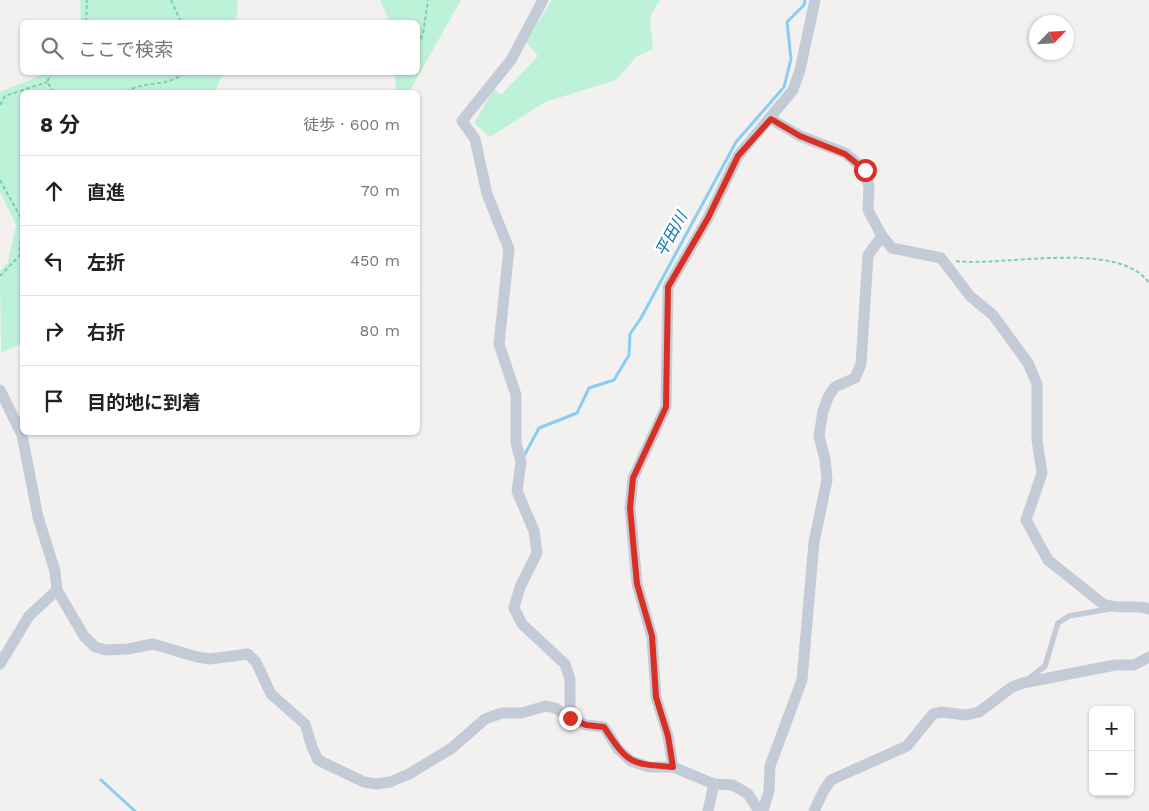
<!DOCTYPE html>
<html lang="ja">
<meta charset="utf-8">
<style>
:root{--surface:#fff;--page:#f6f6f6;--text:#222;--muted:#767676;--line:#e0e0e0}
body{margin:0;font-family:"Work Sans","Noto Sans JP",sans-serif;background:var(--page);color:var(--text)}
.controls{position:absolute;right:15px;bottom:15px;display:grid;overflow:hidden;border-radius:8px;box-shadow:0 1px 4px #0004}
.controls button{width:45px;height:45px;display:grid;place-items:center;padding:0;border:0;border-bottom:1px solid var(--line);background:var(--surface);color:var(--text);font:25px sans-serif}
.compass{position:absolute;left:1029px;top:15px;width:45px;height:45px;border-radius:50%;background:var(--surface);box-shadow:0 1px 4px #0004;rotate:65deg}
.stop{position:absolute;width:15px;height:15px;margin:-11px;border:4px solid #d93025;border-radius:50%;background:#fff}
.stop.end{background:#d93025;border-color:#fff;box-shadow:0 1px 5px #0008}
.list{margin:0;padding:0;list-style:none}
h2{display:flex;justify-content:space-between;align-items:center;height:65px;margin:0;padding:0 20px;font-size:21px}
h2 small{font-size:16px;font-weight:400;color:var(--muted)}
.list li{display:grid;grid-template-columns:32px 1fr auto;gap:15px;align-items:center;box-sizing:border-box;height:70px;padding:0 20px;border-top:1px solid var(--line)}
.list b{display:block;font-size:19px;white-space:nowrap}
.list em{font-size:16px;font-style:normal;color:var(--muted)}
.icon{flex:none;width:28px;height:28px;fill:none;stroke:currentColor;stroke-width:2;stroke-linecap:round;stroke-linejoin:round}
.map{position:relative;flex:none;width:1149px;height:811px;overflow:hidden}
.search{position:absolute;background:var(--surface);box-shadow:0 1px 4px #0004;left:20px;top:20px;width:400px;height:55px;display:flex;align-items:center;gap:12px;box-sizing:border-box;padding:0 18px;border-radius:8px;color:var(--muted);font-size:19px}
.panel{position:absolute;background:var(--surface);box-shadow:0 1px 4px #0004;left:20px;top:90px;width:400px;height:345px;border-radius:8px}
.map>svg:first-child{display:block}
.green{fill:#bdf2d8}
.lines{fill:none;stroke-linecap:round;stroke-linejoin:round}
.stream{stroke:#88cef2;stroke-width:3}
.path{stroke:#73d3af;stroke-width:2;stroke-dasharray:4 2.5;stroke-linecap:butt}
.service{stroke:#c3cbd6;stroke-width:5.5}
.minor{stroke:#c3cbd6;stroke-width:11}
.route{stroke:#d93025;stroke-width:6}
.labels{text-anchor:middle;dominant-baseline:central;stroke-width:5;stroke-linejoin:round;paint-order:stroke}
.water-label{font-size:16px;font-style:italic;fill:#047ab6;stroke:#fff}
</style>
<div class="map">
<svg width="1149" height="811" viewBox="0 0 1149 811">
<rect width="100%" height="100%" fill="#f3f1f0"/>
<g class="green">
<polygon points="80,0 238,0 236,22 81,22"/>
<polygon points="380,0 461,0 409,92 396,92 395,73 418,72 418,22 390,22"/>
<polygon points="552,0 660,0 650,17 653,49 636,57 616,80 545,102 490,137 474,123 494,89 501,95 538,56 526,42"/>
<polygon points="46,73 223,73 215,92 22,92 22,343 1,353 0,271 8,262 16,225 0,192 0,92"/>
</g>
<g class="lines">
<g class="stream">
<polyline points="525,454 539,428 577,413 589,388 614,380 629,355 630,334 641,318 736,142 784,87 791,59 787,22 804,5 805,0"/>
<polyline points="101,780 135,811"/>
</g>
<g class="path">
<polyline points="171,0 181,22"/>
<polyline points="86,22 87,0"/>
<polyline points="418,45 423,34 428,0"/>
<polyline points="52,72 47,82 54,92"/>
<polyline points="403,75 404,72"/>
<path d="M 126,92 C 143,80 168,88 185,72"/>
<polyline points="0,105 5,96 47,82"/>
<polyline points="0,180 22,220"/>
<path d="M 956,261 C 1002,267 1119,239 1149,283"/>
<polyline points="0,276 19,256 22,226"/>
</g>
<polyline class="service" points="1027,680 1045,666 1058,623 1069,616 1109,609"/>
<g class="minor">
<polyline points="543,0 511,60 462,121 475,139 487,194 509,249 499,344 516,395 516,443 521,462 517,491 534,531 537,553 520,587 514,608 522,624 565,664 570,679 570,718"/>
<path d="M 771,119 L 800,136 L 845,153 L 865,170 L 869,187 L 868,210 L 882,236 L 892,248 L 941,258 L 970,296 L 993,315 L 1028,363 L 1037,384 L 1037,440 L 1042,473 L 1026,520 L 1048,560 L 1103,604 C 1118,610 1134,604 1149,609"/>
<polyline points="0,390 22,435 38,517 55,571 57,590 84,636 95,647 106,650 128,649 153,644 197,657 210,659 248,654 256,662 271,694 305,724 312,747 318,760 364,782 376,784 390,782 409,774 452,748 485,719 502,713 521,713 546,706 555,708 570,718 586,725 604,727 618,749 631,761 649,767 673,767 714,784 733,785 748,794 759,811"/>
<polyline points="0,664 29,616 57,590"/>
<polyline points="673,767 668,736 656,697 652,637 637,584 630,508 633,478 666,407 668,287 708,218 738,156 793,90 800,70 815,0"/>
<polyline points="708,811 714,784"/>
<polyline points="763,811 769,791 770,766 802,680 814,542 827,480 825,459 819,436 823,411 829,395 835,387 855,378 861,364 868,255 882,236"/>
<polyline points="814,811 824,790 831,780 907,746 933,714 941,712 966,715 979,712 1012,687 1023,683 1115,665 1134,665 1149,657"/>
</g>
</g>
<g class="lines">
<path class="route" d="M 570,718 L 586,725 L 604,727 C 628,764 630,764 673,767 L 668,736 L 656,697 L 652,636 L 637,584 L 630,508 L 633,478 L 666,407 L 668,287 L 708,218 L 738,156 L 771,119 L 800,136 L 845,154 L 865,170"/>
</g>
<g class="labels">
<g class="water-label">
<text transform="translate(671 234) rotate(-61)">平田川</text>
</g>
</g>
</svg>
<div class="controls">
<button>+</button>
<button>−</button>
</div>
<svg class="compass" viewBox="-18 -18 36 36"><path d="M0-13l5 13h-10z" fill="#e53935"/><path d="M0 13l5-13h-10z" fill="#767676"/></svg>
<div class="stop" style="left:865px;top:170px"></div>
<div class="stop end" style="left:570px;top:718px"></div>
<div class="search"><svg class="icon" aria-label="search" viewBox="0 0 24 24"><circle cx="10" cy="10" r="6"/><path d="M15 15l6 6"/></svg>ここで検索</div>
<section class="panel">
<h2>8 分<small>徒歩 · 600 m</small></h2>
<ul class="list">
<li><svg class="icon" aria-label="ahead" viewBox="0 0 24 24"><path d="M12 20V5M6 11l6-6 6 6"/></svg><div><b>直進</b></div><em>70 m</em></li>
<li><svg class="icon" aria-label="left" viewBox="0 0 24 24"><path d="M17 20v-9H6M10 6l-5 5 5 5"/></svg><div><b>左折</b></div><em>450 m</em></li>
<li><svg class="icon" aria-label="right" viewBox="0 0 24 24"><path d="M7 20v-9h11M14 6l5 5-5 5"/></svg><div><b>右折</b></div><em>80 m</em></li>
<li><svg class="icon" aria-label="arrive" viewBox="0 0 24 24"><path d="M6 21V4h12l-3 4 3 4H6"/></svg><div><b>目的地に到着</b></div></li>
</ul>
</section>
</div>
